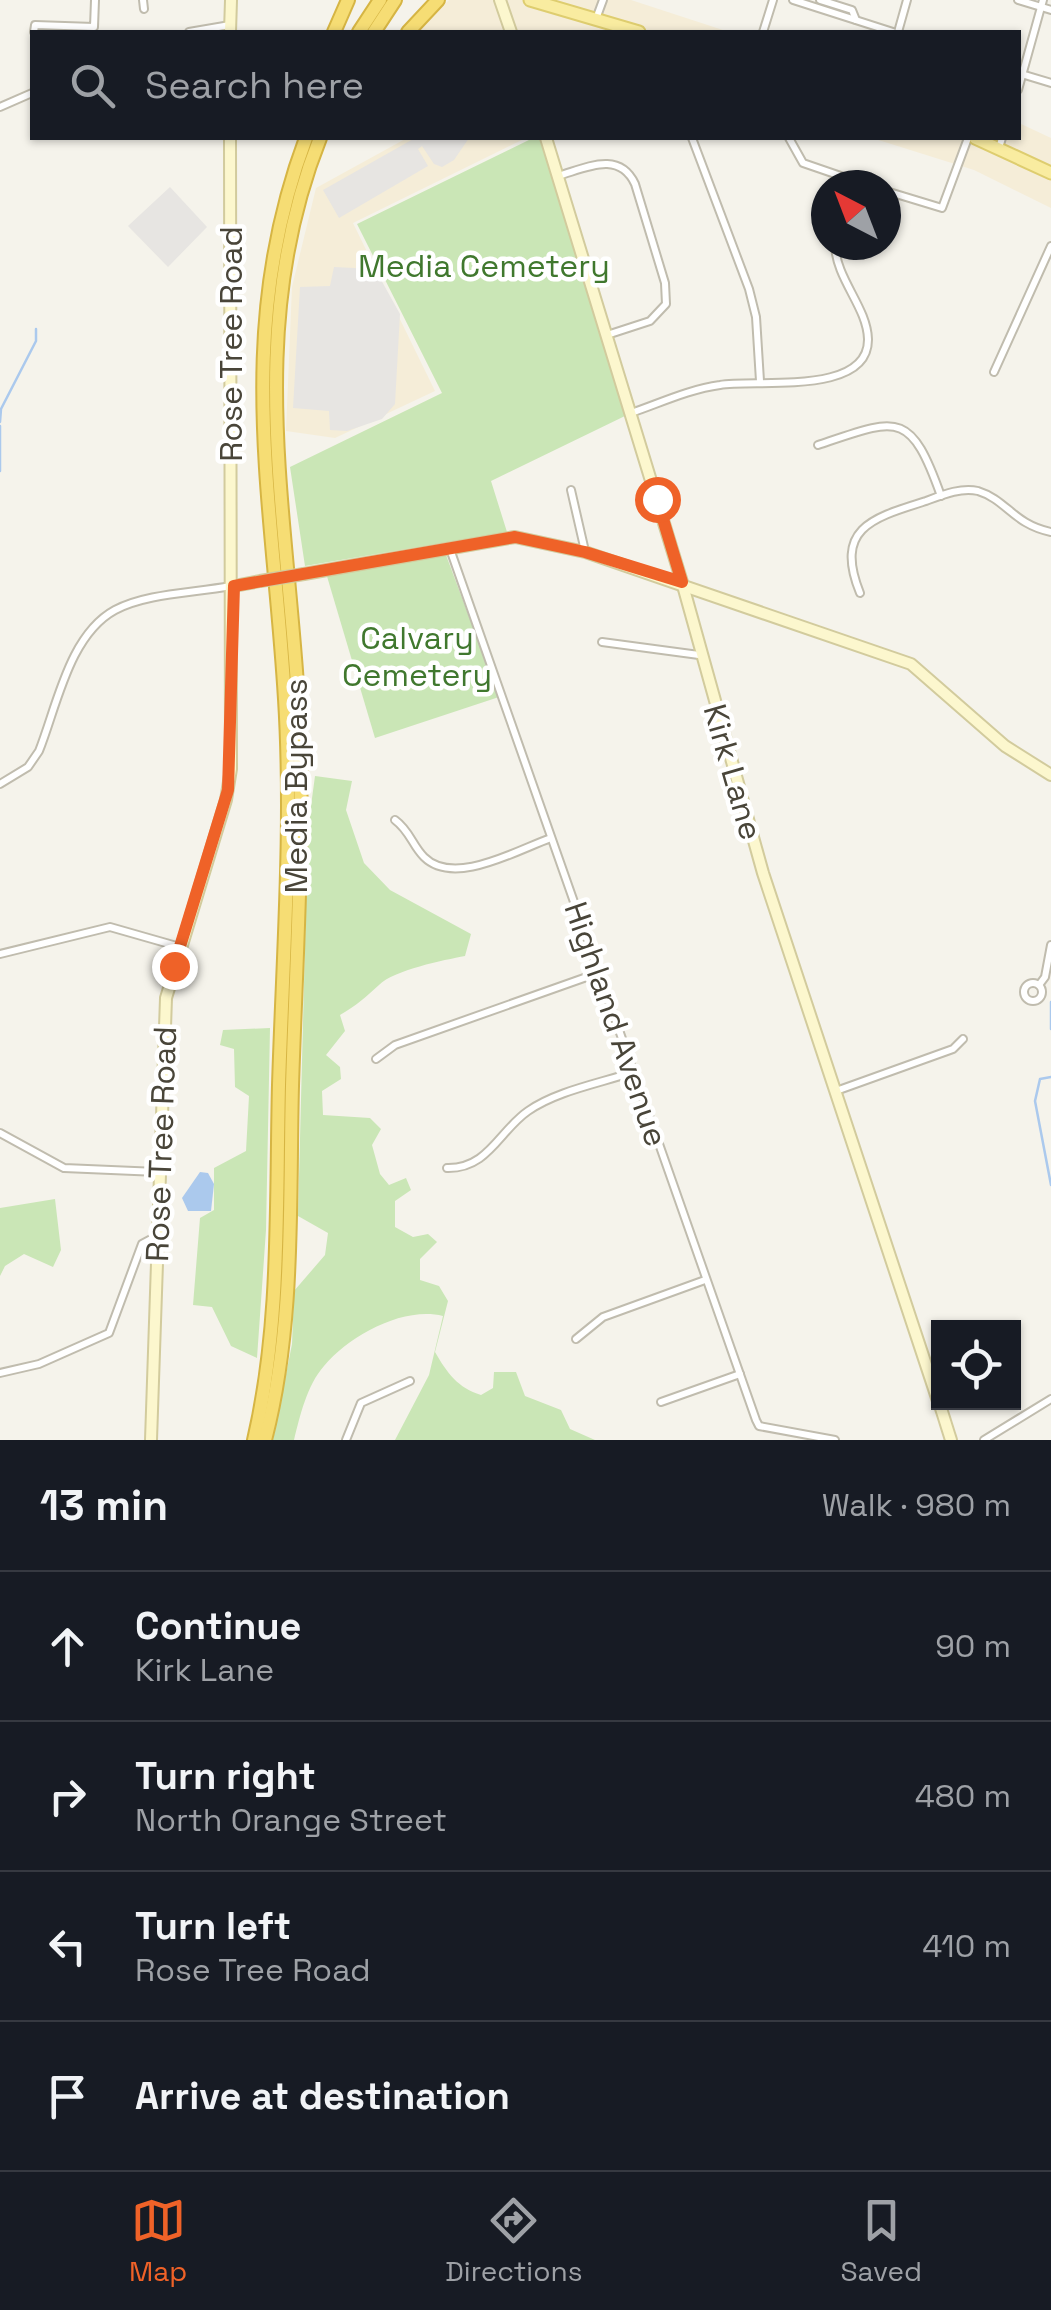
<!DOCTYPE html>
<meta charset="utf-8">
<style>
:root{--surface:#171b24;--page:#20242c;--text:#f1f3f6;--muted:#9ea1a6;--line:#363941;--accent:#ef6228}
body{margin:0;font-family:"Space Grotesk",sans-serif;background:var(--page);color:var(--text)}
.controls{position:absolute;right:30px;bottom:30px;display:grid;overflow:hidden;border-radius:0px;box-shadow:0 2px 8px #0004}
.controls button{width:90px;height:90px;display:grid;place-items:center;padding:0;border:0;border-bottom:2px solid var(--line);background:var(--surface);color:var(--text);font:50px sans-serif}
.compass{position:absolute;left:811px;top:170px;width:90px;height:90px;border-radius:50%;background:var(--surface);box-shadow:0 2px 8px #0004;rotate:318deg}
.stop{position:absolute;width:30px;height:30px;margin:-22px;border:8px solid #ef6228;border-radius:50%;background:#fff}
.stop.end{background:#ef6228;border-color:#fff;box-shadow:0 2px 10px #0008}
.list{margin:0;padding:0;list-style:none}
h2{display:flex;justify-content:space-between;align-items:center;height:130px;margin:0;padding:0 40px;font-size:42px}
h2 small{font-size:32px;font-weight:400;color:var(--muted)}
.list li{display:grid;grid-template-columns:65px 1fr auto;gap:30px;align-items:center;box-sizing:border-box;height:150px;padding:0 40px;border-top:2px solid var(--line)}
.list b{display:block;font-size:38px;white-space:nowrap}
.list p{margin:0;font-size:32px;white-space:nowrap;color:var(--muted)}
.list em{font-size:32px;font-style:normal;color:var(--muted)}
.icon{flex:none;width:55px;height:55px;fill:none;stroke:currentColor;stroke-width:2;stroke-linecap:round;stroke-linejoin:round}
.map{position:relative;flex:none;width:1051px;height:1440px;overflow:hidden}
.search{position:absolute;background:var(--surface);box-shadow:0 2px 8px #0004;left:30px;right:30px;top:30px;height:110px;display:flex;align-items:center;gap:25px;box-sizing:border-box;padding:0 35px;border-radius:0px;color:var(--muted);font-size:38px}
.sheet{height:730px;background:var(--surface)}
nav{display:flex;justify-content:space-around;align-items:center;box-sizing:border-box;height:140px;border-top:2px solid var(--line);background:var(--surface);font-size:28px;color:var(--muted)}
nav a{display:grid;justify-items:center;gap:5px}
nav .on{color:var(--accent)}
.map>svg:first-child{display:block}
.commercial{fill:#f5edd8}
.green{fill:#cae6b6}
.parking{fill:#e7e5e2}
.water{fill:#abc9ed}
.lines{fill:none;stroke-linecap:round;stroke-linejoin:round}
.stream{stroke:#abc9ed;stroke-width:2.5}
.street-casing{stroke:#c0bcae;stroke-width:10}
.secondary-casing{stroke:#d2cb9d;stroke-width:14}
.primary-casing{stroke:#decd6f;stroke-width:15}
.highway-casing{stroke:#d6b544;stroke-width:16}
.street{stroke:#fff;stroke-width:6}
.secondary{stroke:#fcf7ce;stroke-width:10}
.primary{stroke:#f9eca0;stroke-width:11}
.highway{stroke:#f6dd74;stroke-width:12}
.secondary-bridge-casing{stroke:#d2cb9d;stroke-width:14;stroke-linecap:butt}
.secondary-bridge{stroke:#fcf7ce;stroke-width:10}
.route{stroke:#ef6228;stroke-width:12}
.labels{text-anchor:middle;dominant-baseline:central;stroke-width:9;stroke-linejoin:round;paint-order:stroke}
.park-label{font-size:32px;fill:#40782e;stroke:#fff}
.street-label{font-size:32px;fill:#494539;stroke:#fff}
</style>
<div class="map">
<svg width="1051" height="1440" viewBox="0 0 1051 1440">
<rect width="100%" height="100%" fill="#f5f3eb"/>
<g class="commercial">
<polygon points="449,0 631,0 729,32 418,32"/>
<polygon points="1019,123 1051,138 1051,208 974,170 872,138 1018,138"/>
<polygon points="407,138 526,138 353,223 435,391 335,438 286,431 292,287 316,188"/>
</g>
<g class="green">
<polygon points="533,138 544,138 627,415 491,481 507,532 305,566 290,467 442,393 357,224"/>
<polygon points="446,555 499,697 375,738 326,573"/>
<path d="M 315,776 L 352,781 L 346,810 L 364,863 L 390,890 L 471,934 L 465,956 C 444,960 394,970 379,985 C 367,996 356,1006 340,1015 L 345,1031 L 326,1055 L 340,1067 L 341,1079 L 322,1091 L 323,1115 L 370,1118 L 381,1129 L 372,1145 L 380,1174 L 389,1185 L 406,1178 L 411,1190 L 395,1201 L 395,1227 L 413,1237 L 428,1234 L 437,1242 L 420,1259 L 420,1280 L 439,1286 L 448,1301 L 435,1352 C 447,1373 458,1388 481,1395 L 493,1388 L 494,1372 L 516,1372 L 525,1396 L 561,1410 L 570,1429 L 595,1440 L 395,1440 L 429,1375 L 443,1316 C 404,1306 350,1335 324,1366 C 307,1385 300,1416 294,1440 L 273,1440 L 292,1344 L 294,1291 L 325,1255 L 328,1233 L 298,1216 L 308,828 Z"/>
<polygon points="270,1028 266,1230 257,1358 231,1346 212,1307 193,1305 200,1218 214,1210 214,1168 246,1151 249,1096 235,1087 234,1049 220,1045 223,1030"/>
<polygon points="55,1199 61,1250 53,1267 24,1254 5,1266 0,1276 0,1208"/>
</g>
<g class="parking">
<polygon points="415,138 469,138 454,160 442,167 434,164 422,146 418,149 428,166 339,218 323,190"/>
<polygon points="170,187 207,227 168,267 128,226"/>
<polygon points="334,267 375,269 400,314 395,404 382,419 347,431 330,430 329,411 293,408 300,287 330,286"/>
</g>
<polygon class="water" points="200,1172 208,1173 214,1184 211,1211 188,1211 182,1198"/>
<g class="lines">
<g class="stream">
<polyline points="0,422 1,409 36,341 36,329"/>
<polyline points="0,426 0,471"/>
<polyline points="1051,1002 1051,1029"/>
<polyline points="1051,1077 1040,1079 1035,1101 1051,1185"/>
</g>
<g class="street-casing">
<g id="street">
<polyline points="143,0 144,9"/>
<polyline points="793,0 893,32"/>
<polyline points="820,0 852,10 856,20"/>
<polyline points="1018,0 1051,10"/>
<polyline points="596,19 603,0"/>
<polyline points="34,32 35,25 94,27 95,0"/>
<polyline points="189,32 230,25"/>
<polyline points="763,32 773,0"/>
<polyline points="898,32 907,0"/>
<polyline points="1018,73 1051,83"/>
<polyline points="1018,90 1043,0"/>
<polyline points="0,107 32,93"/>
<polyline points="692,138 749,289 756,317 760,381"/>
<polyline points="789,138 803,163 867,185"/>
<polyline points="999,148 1002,138"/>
<path d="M 558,176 C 586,168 619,150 635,184 L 665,283 L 666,304 L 650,321 L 607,335"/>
<polyline points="886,191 942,208 968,138"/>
<polyline points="994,372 1051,246"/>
<path d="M 631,413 C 660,403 690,389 720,385 C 757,379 869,396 868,339 C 867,307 836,279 835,245"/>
<path d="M 818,445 C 898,418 910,409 941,496"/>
<polyline points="571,490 585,551"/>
<polyline points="450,549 756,1420 759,1426 835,1440"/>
<path d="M 860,593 C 834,528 872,518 926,501 C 942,495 961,487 978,491 C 1007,500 1013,524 1051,532"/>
<polyline points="602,642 699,655"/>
<path d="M 0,784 L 28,767 L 39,751 C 57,706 69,635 115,610 C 147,593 195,593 230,586"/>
<path d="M 395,820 C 410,831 412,845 424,857 C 454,887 517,850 551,838"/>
<polyline points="0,954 110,927 180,947"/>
<circle cx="1033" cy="992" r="9"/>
<polyline points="1039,985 1045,977 1051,945"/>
<polyline points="376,1059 395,1045 598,973"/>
<polyline points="836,1091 953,1049 963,1039"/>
<polyline points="0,1133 64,1168 158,1172"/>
<path d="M 447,1168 C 488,1169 499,1131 528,1111 C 556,1091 601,1083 633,1072"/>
<polyline points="576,1339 603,1317 705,1280"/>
<polyline points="0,1373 39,1364 109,1333 142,1244 157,1236"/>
<polyline points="661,1402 740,1374"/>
<polyline points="346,1440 361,1403 410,1381"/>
<polyline points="984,1440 1051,1399"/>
</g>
</g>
<g class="secondary-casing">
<g id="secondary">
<polyline points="500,0 511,32"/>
<polyline points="230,32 231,0"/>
<polyline points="546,138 682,582 763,873 938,1401"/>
<polyline points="304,574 515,537 585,552 911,664 1005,746 1051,775"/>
<polyline points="234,586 260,581"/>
<polyline points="939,1402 951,1440"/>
<polyline points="151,1440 166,998 226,800 231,769 230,138"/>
</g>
</g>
<g class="primary-casing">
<g id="primary">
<polyline points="530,0 639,32"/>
<polyline points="975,138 1051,173"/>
</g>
</g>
<g class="highway-casing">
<g id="highway">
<polyline points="334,32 348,0"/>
<polyline points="359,32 380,0"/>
<polyline points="374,32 395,0"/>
<polyline points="408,32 438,0"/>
<path d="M 254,1440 C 281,1325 276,1203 279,1085 C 283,957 293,827 285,699 C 273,499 233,333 306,138"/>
<path d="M 265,1440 C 295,1325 289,1203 292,1086 C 296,957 305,827 298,699 C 286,504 245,326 320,138"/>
</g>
</g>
<use href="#street" class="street"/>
<use href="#secondary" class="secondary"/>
<use href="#primary" class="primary"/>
<use href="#highway" class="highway"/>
<g class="secondary-bridge-casing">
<polyline id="secondary-bridge" points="260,581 304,574"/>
</g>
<use href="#secondary-bridge" class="secondary-bridge"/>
</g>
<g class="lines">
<polyline class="route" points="174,966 228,790 234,586 515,537 585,552 682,582 657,499"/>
</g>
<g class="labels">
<g class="park-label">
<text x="484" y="266">Media Cemetery</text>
<text x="417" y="638">Calvary<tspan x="417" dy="37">Cemetery</tspan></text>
</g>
<g class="street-label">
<text transform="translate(231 344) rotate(-90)">Rose Tree Road</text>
<text transform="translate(733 772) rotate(74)">Kirk Lane</text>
<text transform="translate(296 786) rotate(-90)">Media Bypass</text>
<text transform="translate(616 1024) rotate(71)">Highland Avenue</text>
<text transform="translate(161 1144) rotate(-88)">Rose Tree Road</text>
</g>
</g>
</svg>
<div class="controls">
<button><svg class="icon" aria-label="locate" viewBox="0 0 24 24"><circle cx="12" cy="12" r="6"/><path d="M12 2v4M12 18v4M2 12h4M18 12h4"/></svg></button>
</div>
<svg class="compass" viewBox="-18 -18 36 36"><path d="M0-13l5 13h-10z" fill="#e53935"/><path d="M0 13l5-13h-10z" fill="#9ea1a6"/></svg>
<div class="stop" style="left:657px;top:499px"></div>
<div class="stop end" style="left:174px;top:966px"></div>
<div class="search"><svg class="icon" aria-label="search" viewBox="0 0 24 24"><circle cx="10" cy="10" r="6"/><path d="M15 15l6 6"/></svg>Search here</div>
</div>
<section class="sheet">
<h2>13 min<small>Walk · 980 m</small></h2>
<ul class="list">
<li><svg class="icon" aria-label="ahead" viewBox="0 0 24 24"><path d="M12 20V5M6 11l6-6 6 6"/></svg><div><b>Continue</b><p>Kirk Lane</p></div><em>90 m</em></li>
<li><svg class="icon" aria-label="right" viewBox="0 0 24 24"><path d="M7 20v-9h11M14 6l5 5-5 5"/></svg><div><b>Turn right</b><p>North Orange Street</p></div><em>480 m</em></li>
<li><svg class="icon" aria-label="left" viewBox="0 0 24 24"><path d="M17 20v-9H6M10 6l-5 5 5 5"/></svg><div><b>Turn left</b><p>Rose Tree Road</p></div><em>410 m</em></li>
<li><svg class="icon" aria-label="arrive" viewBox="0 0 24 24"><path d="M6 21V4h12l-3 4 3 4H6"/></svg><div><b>Arrive at destination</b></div></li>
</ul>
</section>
<nav>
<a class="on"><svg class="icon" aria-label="map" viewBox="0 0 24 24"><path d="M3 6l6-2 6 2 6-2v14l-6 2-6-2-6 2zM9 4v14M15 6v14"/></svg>Map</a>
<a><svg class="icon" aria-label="directions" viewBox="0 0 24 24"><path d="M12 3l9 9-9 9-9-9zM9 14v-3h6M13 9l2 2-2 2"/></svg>Directions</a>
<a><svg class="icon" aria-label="saved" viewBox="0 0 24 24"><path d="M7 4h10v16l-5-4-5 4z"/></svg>Saved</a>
</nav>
